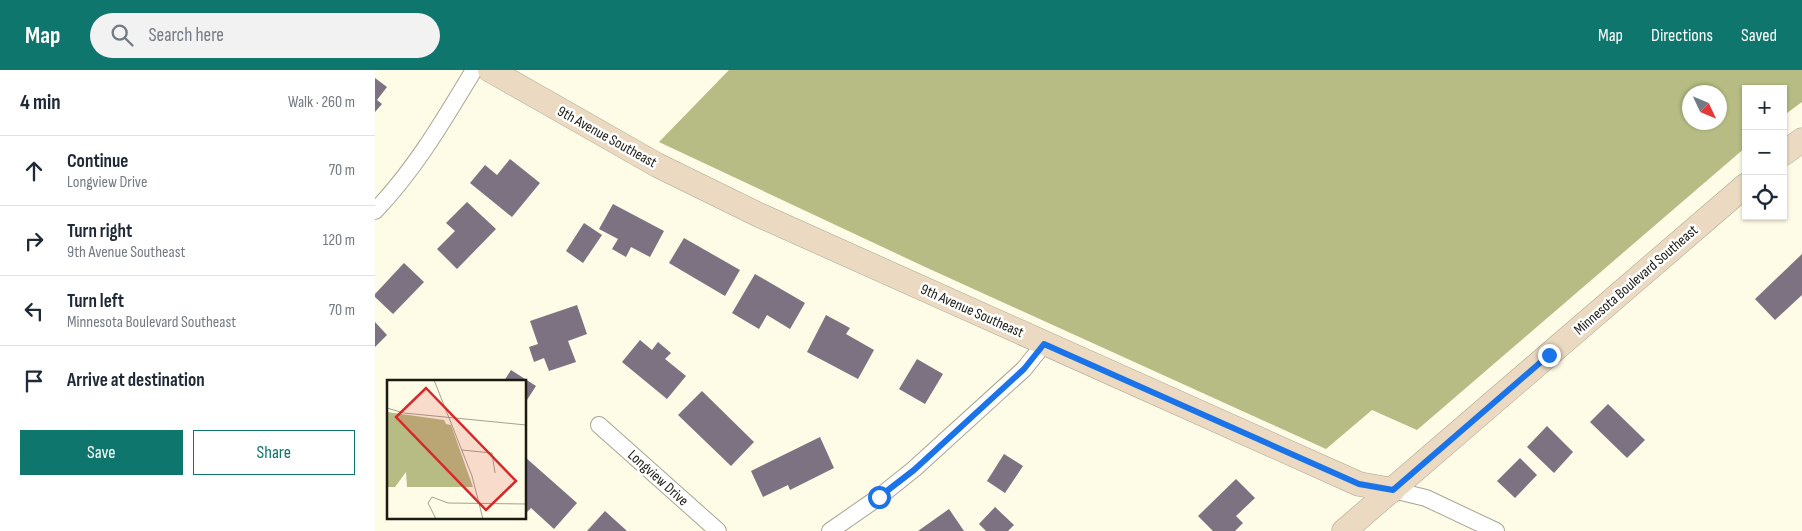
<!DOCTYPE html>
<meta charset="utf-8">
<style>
:root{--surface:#fff;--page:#f2f2f3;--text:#1f2937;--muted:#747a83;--line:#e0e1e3;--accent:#0f766e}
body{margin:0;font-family:"Sofia Sans Condensed",sans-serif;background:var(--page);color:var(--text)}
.controls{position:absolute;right:15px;top:15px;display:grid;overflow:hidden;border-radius:0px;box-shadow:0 1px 4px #0004}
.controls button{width:45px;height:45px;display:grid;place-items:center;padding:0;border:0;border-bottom:1px solid var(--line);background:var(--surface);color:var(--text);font:25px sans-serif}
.compass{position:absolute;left:1307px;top:15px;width:45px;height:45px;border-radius:50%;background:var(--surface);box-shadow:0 1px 4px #0004;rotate:134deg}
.stop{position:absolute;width:15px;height:15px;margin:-11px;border:4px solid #1a73e8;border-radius:50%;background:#fff}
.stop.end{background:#1a73e8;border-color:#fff;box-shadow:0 1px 5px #0008}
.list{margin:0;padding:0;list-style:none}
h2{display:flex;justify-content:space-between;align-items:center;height:65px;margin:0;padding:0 20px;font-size:21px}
h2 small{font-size:16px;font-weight:400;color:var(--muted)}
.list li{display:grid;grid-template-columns:32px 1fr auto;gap:15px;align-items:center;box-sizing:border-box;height:70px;padding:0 20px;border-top:1px solid var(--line)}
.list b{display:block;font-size:19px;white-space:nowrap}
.list p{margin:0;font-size:16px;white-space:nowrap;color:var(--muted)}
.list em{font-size:16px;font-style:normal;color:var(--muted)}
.actions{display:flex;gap:10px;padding:15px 20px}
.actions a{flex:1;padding:11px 0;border:1px solid var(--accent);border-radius:0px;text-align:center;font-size:18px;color:var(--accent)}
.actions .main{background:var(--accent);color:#fff}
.icon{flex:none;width:28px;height:28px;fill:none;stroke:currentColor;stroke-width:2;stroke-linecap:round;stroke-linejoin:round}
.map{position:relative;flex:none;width:1427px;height:461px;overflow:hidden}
header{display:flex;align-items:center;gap:30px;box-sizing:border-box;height:70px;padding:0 25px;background:var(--accent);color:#fff}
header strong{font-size:24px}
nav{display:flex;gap:28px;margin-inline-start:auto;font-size:18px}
.search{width:350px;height:45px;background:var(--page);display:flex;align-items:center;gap:12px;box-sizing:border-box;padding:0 18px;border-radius:28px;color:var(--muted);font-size:19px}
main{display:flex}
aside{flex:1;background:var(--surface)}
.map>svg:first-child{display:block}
.forest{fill:#b6bc83;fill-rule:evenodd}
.building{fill:#7c7282}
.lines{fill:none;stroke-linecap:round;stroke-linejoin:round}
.street-casing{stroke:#a8a593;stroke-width:18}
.secondary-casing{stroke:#a8a593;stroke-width:25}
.street{stroke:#fff;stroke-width:16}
.secondary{stroke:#ebdac1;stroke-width:24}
.route{stroke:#1a73e8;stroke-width:6}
.labels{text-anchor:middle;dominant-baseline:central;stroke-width:5;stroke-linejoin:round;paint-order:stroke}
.street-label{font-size:15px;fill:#1b1a13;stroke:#fff}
.inset-road{fill:none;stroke:#a3a192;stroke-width:1}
.view{fill:#d62828;fill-opacity:0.15;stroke:#d62828;stroke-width:2.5}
.inset-edge{fill:none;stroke:#1b1a13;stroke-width:2.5}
</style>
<header>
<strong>Map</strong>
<div class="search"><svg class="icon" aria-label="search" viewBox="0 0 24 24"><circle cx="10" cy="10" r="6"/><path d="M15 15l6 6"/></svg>Search here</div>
<nav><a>Map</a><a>Directions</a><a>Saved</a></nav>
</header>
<main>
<aside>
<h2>4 min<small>Walk · 260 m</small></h2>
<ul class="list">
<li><svg class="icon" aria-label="ahead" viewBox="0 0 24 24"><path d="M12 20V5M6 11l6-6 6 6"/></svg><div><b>Continue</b><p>Longview Drive</p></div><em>70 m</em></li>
<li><svg class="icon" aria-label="right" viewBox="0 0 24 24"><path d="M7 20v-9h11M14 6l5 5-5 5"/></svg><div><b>Turn right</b><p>9th Avenue Southeast</p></div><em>120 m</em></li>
<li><svg class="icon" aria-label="left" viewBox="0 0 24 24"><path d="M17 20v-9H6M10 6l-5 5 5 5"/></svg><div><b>Turn left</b><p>Minnesota Boulevard Southeast</p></div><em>70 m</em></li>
<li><svg class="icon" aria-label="arrive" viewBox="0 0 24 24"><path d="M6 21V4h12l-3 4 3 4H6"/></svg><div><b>Arrive at destination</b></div></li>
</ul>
<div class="actions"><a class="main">Save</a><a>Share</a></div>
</aside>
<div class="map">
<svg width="1427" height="461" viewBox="0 0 1427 461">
<rect width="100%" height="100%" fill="#fefbe7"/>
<path class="forest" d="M 354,0 L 1427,0 L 1427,32 L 1408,46 L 1408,19 L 1371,19 L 1371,77 L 1042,360 L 997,340 L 951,379 L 548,196 L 284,72 ZM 1314,22 L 1344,22 L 1344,52 L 1314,52 Z"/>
<g class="building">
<polygon points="0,8 12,17 2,30 7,34 0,42"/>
<polygon points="135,89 165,113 137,147 95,113 110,95 122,105"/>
<polygon points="92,132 121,159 82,199 62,179 80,161 71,153"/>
<polygon points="238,134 289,161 275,187 256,177 251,187 237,179 243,169 224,159"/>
<polygon points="209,153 227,165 208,193 191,181"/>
<polygon points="309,168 365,200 350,226 294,193"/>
<polygon points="1427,184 1427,225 1400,250 1380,229"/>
<polygon points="29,193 49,212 18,244 0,227 0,224"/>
<polygon points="380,204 430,233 415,259 392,245 384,259 357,243"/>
<polygon points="202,235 212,264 193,271 201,292 174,301 169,288 159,292 154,277 163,274 155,251"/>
<polygon points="451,245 475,258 471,264 499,280 483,309 432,282"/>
<polygon points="0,252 12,265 0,277"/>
<polygon points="265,270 277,280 283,272 296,283 290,289 311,306 292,329 247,292"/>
<polygon points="542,289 568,304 550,334 524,319"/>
<polygon points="136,300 161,316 150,333 150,311 129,311"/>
<polygon points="327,321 379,372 356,396 303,345"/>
<polygon points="1233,334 1270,370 1252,388 1215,352"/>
<polygon points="1172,356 1198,382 1179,403 1152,377"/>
<polygon points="445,367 459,398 415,420 413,415 388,427 376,401"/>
<polygon points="629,384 648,396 630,423 612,411"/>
<polygon points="150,387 202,433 179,459 156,438 150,444"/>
<polygon points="1145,388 1162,405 1140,428 1122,411"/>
<polygon points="861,409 880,428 861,446 868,453 860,461 838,461 823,446"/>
<polygon points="620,437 639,455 633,461 611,461 604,454"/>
<polygon points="574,439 589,461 543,461"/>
<polygon points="230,441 252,461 212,461"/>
</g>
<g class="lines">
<g class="street-casing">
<g id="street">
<path d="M 0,141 C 41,98 68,51 99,0"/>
<polyline points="224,355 343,461"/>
<polyline points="1018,420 1051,428 1121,461"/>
<polyline points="455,461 504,427 539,399 649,299 669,274"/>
</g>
</g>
<g class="secondary-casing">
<g id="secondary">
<polyline points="115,0 282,95 384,145 984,414 1018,420"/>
<polyline points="1408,84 1427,70"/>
<polyline points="969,461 1371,115"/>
</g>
</g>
<use href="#street" class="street"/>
<use href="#secondary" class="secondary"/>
</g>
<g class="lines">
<polyline class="route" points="504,427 539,400 649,299 669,274 984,414 1018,420 1174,285"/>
</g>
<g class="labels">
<g class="street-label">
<text transform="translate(232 67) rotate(29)">9th Avenue Southeast</text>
<text transform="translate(1261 210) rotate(-41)">Minnesota Boulevard Southeast</text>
<text transform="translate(597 241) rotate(24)">9th Avenue Southeast</text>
<text transform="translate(283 408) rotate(42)">Longview Drive</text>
</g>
</g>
<g transform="translate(12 310)">
<rect width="139" height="139" fill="#fefbe7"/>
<path d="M 0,32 L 57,40 L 59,44 L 64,45 L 86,107 L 20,107 L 19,92 L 8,107 L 1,107 Z" fill="#b6bc83"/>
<path class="inset-road" d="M 47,0 L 85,96 L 96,139M 0,28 L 17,33 L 139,45M 75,70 L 105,73 L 108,93M 49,139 L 41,123 L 45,117 L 61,123 L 139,124"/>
<path class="view" d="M 39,8 L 129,101 L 99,130 L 9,37 Z"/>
<rect width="139" height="139" class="inset-edge"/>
</g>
</svg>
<div class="controls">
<button>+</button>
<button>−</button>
<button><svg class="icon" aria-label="locate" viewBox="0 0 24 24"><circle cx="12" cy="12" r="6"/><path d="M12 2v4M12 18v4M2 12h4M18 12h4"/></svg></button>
</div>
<svg class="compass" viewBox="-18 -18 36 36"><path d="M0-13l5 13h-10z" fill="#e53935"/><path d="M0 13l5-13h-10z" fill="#747a83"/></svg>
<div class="stop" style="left:504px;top:427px"></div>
<div class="stop end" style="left:1174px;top:285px"></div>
</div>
</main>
